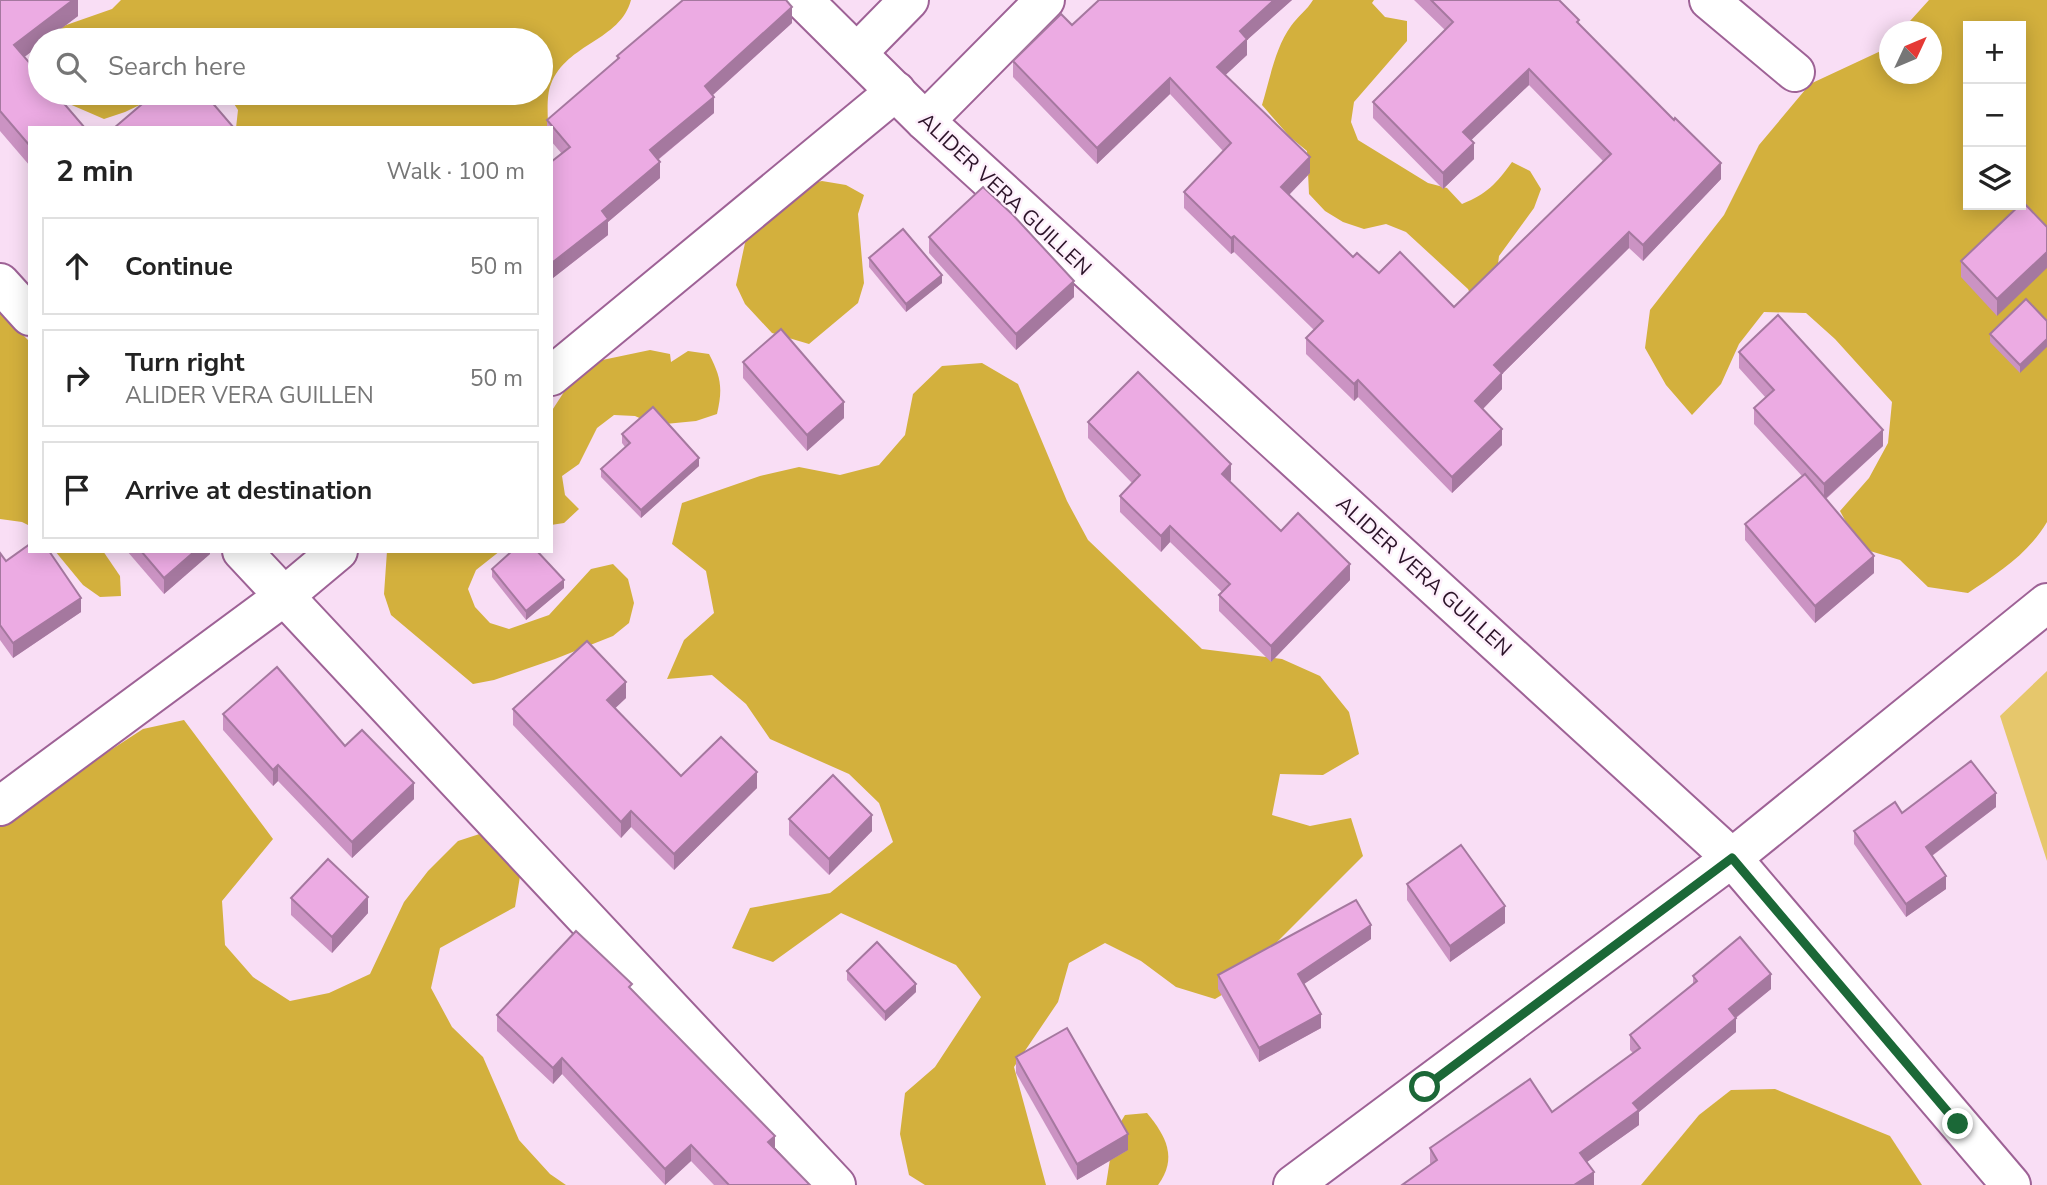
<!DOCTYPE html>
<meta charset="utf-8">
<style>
:root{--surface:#fff;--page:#f6f6f6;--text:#222;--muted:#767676;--line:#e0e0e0}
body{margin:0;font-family:"Nunito Sans",sans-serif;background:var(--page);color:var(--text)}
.controls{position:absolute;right:21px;top:21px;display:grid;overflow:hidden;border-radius:0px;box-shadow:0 4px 18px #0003}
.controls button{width:63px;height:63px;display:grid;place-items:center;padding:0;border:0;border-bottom:2px solid var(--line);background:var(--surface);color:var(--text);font:35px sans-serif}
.compass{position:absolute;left:1879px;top:21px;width:63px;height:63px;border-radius:50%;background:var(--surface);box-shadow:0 4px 18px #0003;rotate:46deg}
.stop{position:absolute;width:21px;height:21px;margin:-16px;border:5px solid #1b6837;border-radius:50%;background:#fff}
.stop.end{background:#1b6837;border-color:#fff;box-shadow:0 2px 7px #0008}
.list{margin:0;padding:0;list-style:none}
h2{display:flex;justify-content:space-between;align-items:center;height:91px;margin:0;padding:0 28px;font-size:30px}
h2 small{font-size:23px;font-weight:400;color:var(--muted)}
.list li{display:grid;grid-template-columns:46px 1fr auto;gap:21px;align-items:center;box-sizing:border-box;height:98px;margin:0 14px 14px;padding:0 14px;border:2px solid var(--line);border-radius:0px}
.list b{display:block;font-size:26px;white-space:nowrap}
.list p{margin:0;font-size:23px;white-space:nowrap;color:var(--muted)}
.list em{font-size:23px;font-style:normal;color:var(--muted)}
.icon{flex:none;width:38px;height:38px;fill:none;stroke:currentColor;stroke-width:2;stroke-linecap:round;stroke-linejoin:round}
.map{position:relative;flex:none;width:2047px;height:1185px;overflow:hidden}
.search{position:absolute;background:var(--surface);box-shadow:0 4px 18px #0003;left:28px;top:28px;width:525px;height:77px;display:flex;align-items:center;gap:18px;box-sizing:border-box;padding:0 24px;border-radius:38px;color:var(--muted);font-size:26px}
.panel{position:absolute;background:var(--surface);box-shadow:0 4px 18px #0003;left:28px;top:126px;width:525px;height:427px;border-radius:0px}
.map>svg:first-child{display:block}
.green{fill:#e6c76c}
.forest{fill:#d3b03d;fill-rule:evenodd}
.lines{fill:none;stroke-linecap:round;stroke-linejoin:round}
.minor-casing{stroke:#9e6296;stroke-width:42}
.minor{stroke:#fff;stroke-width:38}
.wall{fill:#cb93c3}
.shaded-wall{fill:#a5789f}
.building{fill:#ecabe3;stroke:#a5789f;stroke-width:2}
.route{stroke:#1b6837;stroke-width:9}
.labels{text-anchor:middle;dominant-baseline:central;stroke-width:5;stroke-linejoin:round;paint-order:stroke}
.street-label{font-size:21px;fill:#2c1429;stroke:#fef0fc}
</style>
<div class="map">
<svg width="2047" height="1185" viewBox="0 0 2047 1185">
<rect width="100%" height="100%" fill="#f9def5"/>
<polygon class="green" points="2047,671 2047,861 2000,716"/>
<g class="forest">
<path d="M 121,0 L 631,0 C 620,41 567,43 551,84 C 546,96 548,115 548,128 L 236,128 L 238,110 L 227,93 L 541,93 L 541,40 L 48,40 L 52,30 L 112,9 Z"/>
<path d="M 1313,0 L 1374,0 L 1372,3 L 1385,17 L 1407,21 L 1407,41 L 1354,102 L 1351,122 L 1358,140 L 1428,183 L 1447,188 L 1462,204 C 1487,194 1496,184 1512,162 L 1530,171 L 1541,189 L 1534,208 L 1499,256 L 1489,335 L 1468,289 L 1406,232 L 1386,224 L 1364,229 L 1343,222 L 1325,211 L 1309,194 L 1307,151 L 1290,137 L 1262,105 C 1270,79 1275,48 1291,26 C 1298,16 1307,10 1313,0 Z"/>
<path d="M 1929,0 L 2047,0 L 2047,522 C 2028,554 1998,573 1968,593 L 1928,587 L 1900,560 L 1860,548 L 1840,511 L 1869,478 L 1888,443 L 1892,402 L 1835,339 L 1806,313 L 1764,312 L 1739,344 L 1721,384 L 1692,415 L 1666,385 L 1645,348 L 1650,310 L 1724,215 L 1759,145 L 1810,84 L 1885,49 L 1889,44 L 1890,74 L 1932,74 L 1932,32 L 1901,31 ZM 1968,26 L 2021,26 L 2021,205 L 1968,205 Z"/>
<polygon points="58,93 165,93 125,112 104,119 67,103"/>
<polygon points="822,181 846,185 864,195 858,214 864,283 858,303 809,344 772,333 745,304 736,285 745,243 756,226 802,185"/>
<polygon points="0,302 19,331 30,342 30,526 22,522 0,519"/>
<path d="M 650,350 L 670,354 L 671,362 L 688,351 L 709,354 C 721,377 723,388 717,414 L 696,421 L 655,425 L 635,416 L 614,415 L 597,428 L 579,464 L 562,476 L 565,495 L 579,509 L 564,523 L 551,525 L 551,412 L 573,378 L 588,363 Z"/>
<polygon points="982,363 1018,384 1067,501 1088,540 1202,649 1282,659 1320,676 1349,712 1359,754 1323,775 1280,774 1272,815 1310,826 1351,818 1363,856 1276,943 1252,977 1215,999 1176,987 1141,961 1105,943 1069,963 1058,1002 1014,1067 1046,1185 925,1185 909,1175 900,1134 905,1093 935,1067 981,997 956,965 841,913 773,962 732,948 750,908 830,893 893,842 879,803 849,774 770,739 746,704 712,675 667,679 684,640 714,613 706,571 672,544 682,503 760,476 799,467 840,475 879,465 905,435 913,394 942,366"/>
<polygon points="55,551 103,551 120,576 121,596 100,597 83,585"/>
<polygon points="387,551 500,551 476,570 468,589 475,607 490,623 509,629 549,615 591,569 613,564 628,579 634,603 629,623 613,636 555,659 494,680 473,684 391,615 384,594"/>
<polygon points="184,720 273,839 222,901 225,945 253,977 290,1001 329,993 370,974 404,902 428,871 458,841 498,828 522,864 515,907 440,948 431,988 452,1027 483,1057 519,1140 550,1174 566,1185 0,1185 0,822 143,729"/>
<polygon points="1775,1089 1890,1136 1922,1185 1641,1185 1699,1115 1731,1090"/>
<path d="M 1147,1113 C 1166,1136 1178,1158 1158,1185 L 1106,1185 L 1114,1133 L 1125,1115 Z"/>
</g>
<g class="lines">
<g class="minor-casing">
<g id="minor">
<polyline points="803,0 925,121 1732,858 2011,1185"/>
<polyline points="1709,0 1795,72"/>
<polyline points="857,53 909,0"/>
<polyline points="925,121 1045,0"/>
<polyline points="0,283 30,316"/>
<polyline points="551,376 896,91"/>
<polyline points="242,551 836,1185"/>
<polyline points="0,806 283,597 338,551"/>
<polyline points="1293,1185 1732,858 2047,603"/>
</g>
</g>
<use href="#minor" class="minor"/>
</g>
<g class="wall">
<polygon points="0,0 78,0 78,16 46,40 40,40 40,45 24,57 30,128 30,166 0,131"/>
<polygon points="1099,0 1292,0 1247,40 1247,55 1225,75 1310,173 1289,195 1353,257 1379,273 1454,307 1603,161 1529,85 1471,140 1474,159 1443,189 1373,118 1373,102 1445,30 1414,0 1559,0 1579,24 1721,179 1643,261 1629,248 1502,374 1502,389 1483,409 1502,445 1452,493 1358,397 1354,401 1306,354 1306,338 1314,330 1234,252 1231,254 1184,208 1184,192 1223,151 1170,94 1097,164 1013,77 1013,61 1072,25"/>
<polygon points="792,23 713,95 714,113 658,160 660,178 608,222 608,235 553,278 551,276 551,162 562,154 551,141 551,128 547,128 547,120 617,60 617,56"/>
<polygon points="2020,205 1997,316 1961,277 1961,261"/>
<polygon points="929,237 1074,297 1016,350 929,253"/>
<polygon points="869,258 942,283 906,312 869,267"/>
<polygon points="2026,299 2020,373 1990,342 1990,334"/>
<polygon points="1739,352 1883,446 1826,499 1874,573 1815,623 1745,540 1745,524 1802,476 1754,424 1754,408 1766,398 1739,368"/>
<polygon points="743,362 844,418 807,451 743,378"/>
<polygon points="1088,422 1231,480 1230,481 1281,531 1350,580 1271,662 1219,611 1219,595 1222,592 1170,542 1161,552 1120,512 1120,496 1132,483 1088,438"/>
<polygon points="622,434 699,466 641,518 601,477 601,469 625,447 622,443"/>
<polygon points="127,551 210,551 210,554 164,594"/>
<polygon points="0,553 6,561 81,612 13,658 0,640"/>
<polygon points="492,569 564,588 526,620 492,577"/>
<polygon points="626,698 615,708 681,776 757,788 674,870 631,827 621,838 513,725 513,709"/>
<polygon points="223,714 345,746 414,799 352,858 278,781 273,786 223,730"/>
<polygon points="1996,807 1932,856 1946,889 1906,917 1854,844 1854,831 1902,813"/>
<polygon points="789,819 872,831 829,875 789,835"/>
<polygon points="1407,884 1505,923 1450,962 1407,900"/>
<polygon points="291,898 368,913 332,953 291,915"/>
<polygon points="1371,939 1304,984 1321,1028 1259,1062 1218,989 1218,975"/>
<polygon points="847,971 916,992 885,1021 847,980"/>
<polygon points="1693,976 1771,989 1736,1018 1736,1032 1639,1112 1639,1125 1587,1162 1594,1185 1431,1165 1430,1163 1430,1148 1552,1112 1633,1053 1630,1050 1630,1035 1693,984"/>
<polygon points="632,990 775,1149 810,1185 714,1185 691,1161 665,1185 562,1074 553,1084 497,1031 497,1015"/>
<polygon points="1016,1057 1128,1150 1077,1180 1016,1073"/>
</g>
<g class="shaded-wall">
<polygon points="73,0 78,0 78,16 46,40 40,40 40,45 14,65 14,45"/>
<polygon points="1274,0 1292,0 1247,40 1247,55 1217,83 1217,67 1240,31"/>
<polygon points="792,7 792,23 705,102 705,86"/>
<polygon points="1529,69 1529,85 1463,148 1463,132"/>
<polygon points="1170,78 1170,94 1097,164 1097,148"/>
<polygon points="714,97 714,113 650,166 650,150"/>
<polygon points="1474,143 1474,159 1443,189 1443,173"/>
<polygon points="1310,157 1310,173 1281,203 1281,187"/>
<polygon points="660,162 660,178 608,222 608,235 553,278 553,262 602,211"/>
<polygon points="1721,163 1721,179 1643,261 1643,245"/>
<polygon points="1629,232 1629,248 1502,374 1502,389 1475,417 1475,401 1494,365"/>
<polygon points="1234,236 1234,252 1231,254 1231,238"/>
<polygon points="2047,252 2047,268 1997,316 1997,299"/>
<polygon points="942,275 942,283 906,312 906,304"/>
<polygon points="1074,281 1074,297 1016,350 1016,334"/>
<polygon points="2047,339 2047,347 2020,373 2020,365"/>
<polygon points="1358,380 1358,397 1354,401 1354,384"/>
<polygon points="844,402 844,418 807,451 807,435"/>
<polygon points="1502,429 1502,445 1452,493 1452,477"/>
<polygon points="1883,430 1883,446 1824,500 1824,484"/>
<polygon points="699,458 699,466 641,518 641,510"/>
<polygon points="1231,464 1231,480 1222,490 1222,474"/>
<polygon points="1170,526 1170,542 1161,552 1161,536"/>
<polygon points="195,551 210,551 210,554 164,594 164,578"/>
<polygon points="1874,556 1874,573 1815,623 1815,606"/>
<polygon points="1350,564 1350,580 1271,662 1271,646"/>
<polygon points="564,580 564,588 526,620 526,611"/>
<polygon points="81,598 81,612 13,658 13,643"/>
<polygon points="626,682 626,698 607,716 607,700"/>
<polygon points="278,765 278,781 273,786 273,770"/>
<polygon points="757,772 757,788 674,870 674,854"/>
<polygon points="414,783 414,799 352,858 352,842"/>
<polygon points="1996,793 1996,807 1926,860 1926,847"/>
<polygon points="631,811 631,827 621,838 621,822"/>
<polygon points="872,815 872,831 829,875 829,859"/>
<polygon points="1946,876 1946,889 1906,917 1906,904"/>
<polygon points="368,897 368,913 332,953 332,937"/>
<polygon points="1505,906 1505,923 1450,962 1450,946"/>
<polygon points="1371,925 1371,939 1298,988 1298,974"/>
<polygon points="1771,974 1771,989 1729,1023 1729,1009"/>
<polygon points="916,984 916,992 885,1021 885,1012"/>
<polygon points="1321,1014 1321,1028 1259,1062 1259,1048"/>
<polygon points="1736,1018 1736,1032 1639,1112 1639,1125 1580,1167 1580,1153 1633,1103"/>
<polygon points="562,1058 562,1074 553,1084 553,1068"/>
<polygon points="1128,1134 1128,1150 1077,1180 1077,1164"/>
<polygon points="775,1136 775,1152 768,1142"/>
<polygon points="691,1145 691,1161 665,1185 665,1169"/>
<polygon points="1594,1172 1594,1185 1574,1185"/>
</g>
<g class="building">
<polygon points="0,0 73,0 14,45 40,75 40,93 55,93 85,128 30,128 30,146 0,111"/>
<polygon points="683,0 786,0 792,7 705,86 714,97 650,150 660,162 602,211 608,219 553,262 551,260 551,162 570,147 547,120 619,58 617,56"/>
<polygon points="1099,0 1274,0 1240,31 1247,39 1217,67 1310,157 1281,187 1353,257 1357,253 1379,273 1400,252 1454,307 1611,154 1529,69 1463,132 1474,143 1443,173 1373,102 1453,22 1431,0 1559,0 1579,20 1577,22 1674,120 1675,118 1721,163 1643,245 1629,232 1494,365 1502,373 1475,401 1502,429 1452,477 1358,380 1354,384 1306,338 1323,321 1234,236 1231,238 1184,192 1231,143 1170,78 1097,148 1013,61 1061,14 1072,25"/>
<polygon points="155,93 204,93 234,128 114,128"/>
<polygon points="983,187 1013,215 1074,281 1016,334 929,237"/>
<polygon points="2023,202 2047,227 2047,252 1997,299 1961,261"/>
<polygon points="903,229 942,275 906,304 869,258"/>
<polygon points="2026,299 2047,321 2047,339 2020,365 1990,334"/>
<polygon points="1778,315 1883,430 1824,484 1754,408 1774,390 1739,352"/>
<polygon points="781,329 844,402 807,435 743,362"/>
<polygon points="1138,372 1231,464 1222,474 1281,531 1298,513 1350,564 1271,646 1219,595 1230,584 1170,526 1161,536 1120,496 1140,475 1088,422"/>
<polygon points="653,407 699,458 641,510 601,469 630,443 622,434"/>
<polygon points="1805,474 1874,556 1815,606 1745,524"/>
<polygon points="30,544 30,551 49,551 81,598 13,643 0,625 0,553 6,561"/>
<polygon points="141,551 195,551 164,578"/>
<polygon points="512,551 537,551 564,580 526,611 492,569"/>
<polygon points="587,641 626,682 607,700 681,776 721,737 757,772 674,854 631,811 621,822 513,709"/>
<polygon points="277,667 345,746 362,730 414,783 352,842 278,765 273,770 223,714"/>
<polygon points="1971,761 1996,793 1926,847 1946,876 1906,904 1854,831 1895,802 1902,813"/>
<polygon points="833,775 872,815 829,859 789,819"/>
<polygon points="1461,845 1505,906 1450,946 1407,884"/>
<polygon points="328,859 368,897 332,937 291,898"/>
<polygon points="1356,900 1371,925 1298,974 1321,1014 1259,1048 1218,975"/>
<polygon points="576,931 632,984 629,987 775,1136 768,1142 810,1185 729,1185 691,1145 665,1169 562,1058 553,1068 497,1015"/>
<polygon points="1740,937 1771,974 1729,1009 1736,1018 1633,1103 1639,1110 1580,1153 1594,1172 1574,1185 1402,1185 1437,1160 1430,1148 1530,1079 1552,1112 1640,1048 1630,1035 1697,981 1693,976"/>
<polygon points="877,942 916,984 885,1012 847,971"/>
<polygon points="1067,1028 1128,1134 1077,1164 1016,1057"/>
</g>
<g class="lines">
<polyline class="route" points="1425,1087 1732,858 1958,1124"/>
</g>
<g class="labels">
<g class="street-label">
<text transform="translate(1005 194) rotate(43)">ALIDER VERA GUILLEN</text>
<text transform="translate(1424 576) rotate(42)">ALIDER VERA GUILLEN</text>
</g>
</g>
</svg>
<div class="controls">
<button>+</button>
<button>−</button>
<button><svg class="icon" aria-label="layers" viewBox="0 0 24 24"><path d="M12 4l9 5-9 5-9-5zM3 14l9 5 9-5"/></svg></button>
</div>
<svg class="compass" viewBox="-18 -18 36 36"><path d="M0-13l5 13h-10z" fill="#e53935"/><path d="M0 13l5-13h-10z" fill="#767676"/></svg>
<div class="stop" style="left:1425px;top:1087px"></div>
<div class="stop end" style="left:1958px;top:1124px"></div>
<div class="search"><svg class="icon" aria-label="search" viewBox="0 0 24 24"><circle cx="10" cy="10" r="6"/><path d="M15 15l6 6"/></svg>Search here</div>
<section class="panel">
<h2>2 min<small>Walk · 100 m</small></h2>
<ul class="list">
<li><svg class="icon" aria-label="ahead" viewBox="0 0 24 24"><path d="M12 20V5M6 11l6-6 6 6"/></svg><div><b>Continue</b></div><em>50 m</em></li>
<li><svg class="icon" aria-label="right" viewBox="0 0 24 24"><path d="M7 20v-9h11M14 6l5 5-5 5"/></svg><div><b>Turn right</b><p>ALIDER VERA GUILLEN</p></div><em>50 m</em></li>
<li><svg class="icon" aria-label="arrive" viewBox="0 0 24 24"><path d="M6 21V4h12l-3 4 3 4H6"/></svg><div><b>Arrive at destination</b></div></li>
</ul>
</section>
</div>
